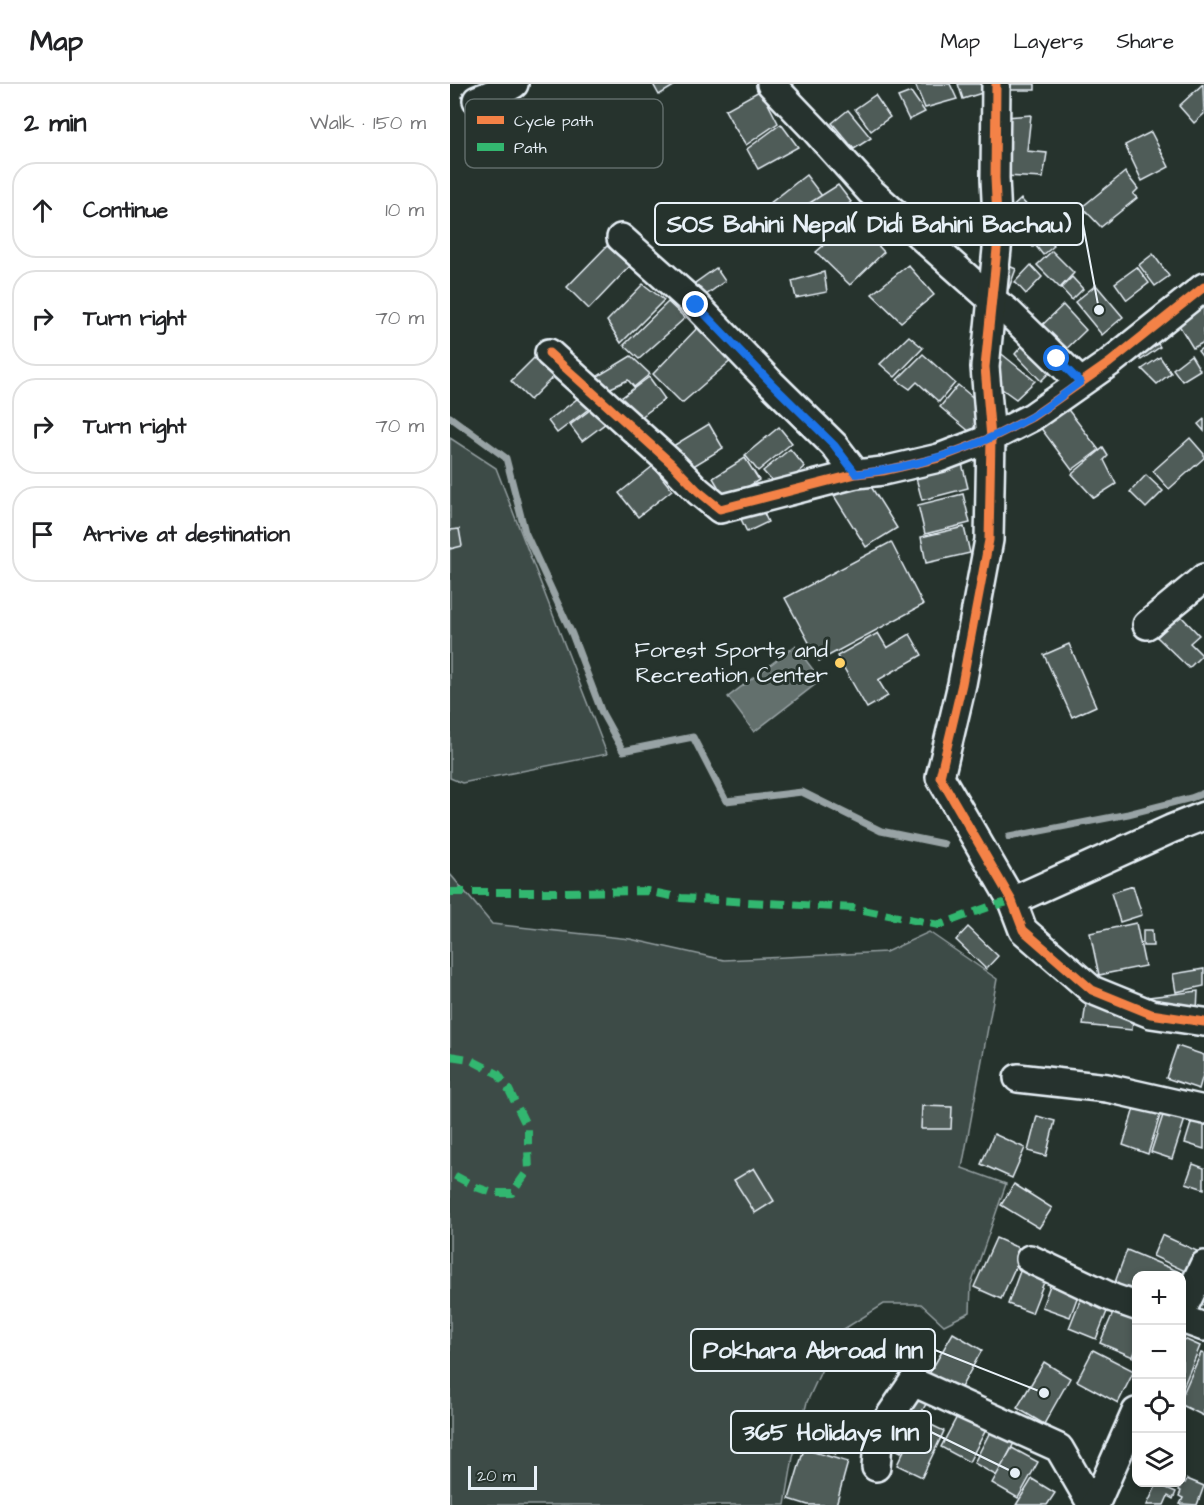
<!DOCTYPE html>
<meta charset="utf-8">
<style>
:root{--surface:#fff;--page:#f6f6f6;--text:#202124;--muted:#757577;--line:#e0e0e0}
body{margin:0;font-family:"Architects Daughter",sans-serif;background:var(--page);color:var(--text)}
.controls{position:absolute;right:18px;bottom:18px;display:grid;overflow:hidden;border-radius:12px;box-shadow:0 3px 9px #0003}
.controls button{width:54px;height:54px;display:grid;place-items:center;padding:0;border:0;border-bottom:2px solid var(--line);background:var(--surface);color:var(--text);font:30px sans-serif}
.scale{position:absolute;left:18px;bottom:15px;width:69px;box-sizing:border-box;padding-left:6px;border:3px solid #e8f1f8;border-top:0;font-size:16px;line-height:21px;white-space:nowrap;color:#e8f1f8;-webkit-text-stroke:4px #26332d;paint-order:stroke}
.stop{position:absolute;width:18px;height:18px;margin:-14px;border:4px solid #1a73e8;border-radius:50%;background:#fff}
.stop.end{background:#1a73e8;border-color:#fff;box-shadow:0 2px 6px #0008}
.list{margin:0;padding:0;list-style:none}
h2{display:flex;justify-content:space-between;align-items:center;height:78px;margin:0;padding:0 24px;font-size:26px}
h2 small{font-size:20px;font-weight:400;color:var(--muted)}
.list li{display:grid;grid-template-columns:39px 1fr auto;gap:18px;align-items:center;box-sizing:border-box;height:96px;margin:0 12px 12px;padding:0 12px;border:2px solid var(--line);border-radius:24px}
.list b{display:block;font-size:22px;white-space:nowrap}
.list em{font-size:20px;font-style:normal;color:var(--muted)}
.icon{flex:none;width:33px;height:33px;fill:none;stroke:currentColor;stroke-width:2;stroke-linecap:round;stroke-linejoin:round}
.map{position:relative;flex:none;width:754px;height:1421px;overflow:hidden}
header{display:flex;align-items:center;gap:36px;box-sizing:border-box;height:84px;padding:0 30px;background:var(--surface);border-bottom:2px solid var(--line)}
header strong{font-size:28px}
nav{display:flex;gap:33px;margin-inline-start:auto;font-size:21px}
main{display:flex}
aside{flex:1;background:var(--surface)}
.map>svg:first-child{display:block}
.green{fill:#3e4b47;stroke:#939ea0;stroke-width:1.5}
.water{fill:#636f6d;stroke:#98a3a5;stroke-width:1.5}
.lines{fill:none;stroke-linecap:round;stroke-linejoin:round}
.stream{stroke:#98a3a5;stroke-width:7}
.building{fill:#505c59;stroke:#e8f1f8;stroke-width:1.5}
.minor-casing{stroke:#e8f1f8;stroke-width:32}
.minor{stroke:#26332d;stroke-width:27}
.quiet{stroke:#33b770;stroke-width:8;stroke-dasharray:15 8;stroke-linecap:butt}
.cycleway-casing{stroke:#26332d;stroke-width:13}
.cycleway{stroke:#f48246;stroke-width:9}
.route{stroke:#1a73e8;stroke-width:8}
.poi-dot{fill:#ffd166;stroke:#26332d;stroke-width:2}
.labels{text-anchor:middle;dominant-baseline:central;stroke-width:6;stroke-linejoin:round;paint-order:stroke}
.poi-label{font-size:22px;fill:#e8f1f8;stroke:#26332d;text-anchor:end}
.key{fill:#26332d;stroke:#606c6a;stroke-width:1.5}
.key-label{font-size:16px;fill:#e8f1f8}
.leader{fill:none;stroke:#e8f1f8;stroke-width:2}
.callout-dot{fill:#e8f1f8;stroke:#26332d;stroke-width:2}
.callout{fill:#26332d;stroke:#e8f1f8;stroke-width:2}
.callout-label{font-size:24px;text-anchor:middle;font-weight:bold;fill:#e8f1f8}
</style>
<header>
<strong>Map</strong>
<nav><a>Map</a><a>Layers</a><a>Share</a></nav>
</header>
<main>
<aside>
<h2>2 min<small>Walk · 150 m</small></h2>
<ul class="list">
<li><svg class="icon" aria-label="ahead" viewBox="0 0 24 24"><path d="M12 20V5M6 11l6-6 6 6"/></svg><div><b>Continue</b></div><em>10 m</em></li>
<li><svg class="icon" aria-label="right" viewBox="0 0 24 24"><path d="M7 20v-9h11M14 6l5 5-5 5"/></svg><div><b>Turn right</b></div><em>70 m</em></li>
<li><svg class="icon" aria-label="right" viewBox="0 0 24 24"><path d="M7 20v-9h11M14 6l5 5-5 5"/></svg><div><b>Turn right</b></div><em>70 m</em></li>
<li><svg class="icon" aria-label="arrive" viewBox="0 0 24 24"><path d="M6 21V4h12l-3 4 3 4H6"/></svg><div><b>Arrive at destination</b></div></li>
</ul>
</aside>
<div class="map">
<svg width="754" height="1421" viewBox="0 0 754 1421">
<rect width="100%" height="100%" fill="#26332d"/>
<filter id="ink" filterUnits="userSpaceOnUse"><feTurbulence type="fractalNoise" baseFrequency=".0167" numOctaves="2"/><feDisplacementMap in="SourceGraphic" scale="12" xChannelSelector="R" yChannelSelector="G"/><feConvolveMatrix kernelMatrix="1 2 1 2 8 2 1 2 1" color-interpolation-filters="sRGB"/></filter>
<g filter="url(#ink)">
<g class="green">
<polygon points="0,354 46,384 157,670 12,699 0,694"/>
<polygon points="0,790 42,840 180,855 274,876 436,868 479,848 547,895 512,1084 556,1100 521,1201 520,1228 494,1241 471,1220 434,1220 389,1248 357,1318 343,1373 335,1421 0,1421"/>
</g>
<polygon class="water" points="345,562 371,596 304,648 278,613"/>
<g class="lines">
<g class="stream">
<polyline points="0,333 56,374 75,448 122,550 152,629 173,667 243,653 276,717 352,708 431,747 494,760"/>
<polyline points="559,753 678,730 741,714 754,709"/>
</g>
</g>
<g class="building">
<polygon points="203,0 227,0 209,11"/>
<polygon points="465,0 500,0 507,15 475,24"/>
<polygon points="508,0 532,0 535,8 513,15"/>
<rect x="557" y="0" width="28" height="6"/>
<polygon points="753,0 754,30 744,39 729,22"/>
<polygon points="311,6 328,39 296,61 285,44 275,26"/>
<polygon points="461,8 475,28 459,36 448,13"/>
<polygon points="425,11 440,33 421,47 405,25"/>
<polygon points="398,26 421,54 404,65 382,39"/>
<polygon points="581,31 577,67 597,69 593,94 553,92 556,33"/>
<polygon points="331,40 348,63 308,85 297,65"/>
<polygon points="701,48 719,83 692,97 675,61"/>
<polygon points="675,88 688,105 683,110 687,114 651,143 632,123"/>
<polygon points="356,91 372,112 332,138 319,120"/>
<polygon points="388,101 401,118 373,141 358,120"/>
<polygon points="571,115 600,147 583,163 555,130"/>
<polygon points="490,119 518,148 503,162 475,132"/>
<polygon points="404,135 434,168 400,201 366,168"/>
<polygon points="597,153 604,162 593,171 586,162"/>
<polygon points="157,162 180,182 139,225 117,203"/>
<polygon points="602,167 624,189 610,204 587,181"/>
<polygon points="703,170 719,192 705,202 689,181"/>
<polygon points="554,180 566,185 559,204 546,200"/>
<polygon points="458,181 484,211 451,238 422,210"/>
<polygon points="581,181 592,193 576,210 565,198"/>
<polygon points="687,183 699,199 677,216 665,199"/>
<polygon points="266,184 275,197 248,217 238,204"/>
<polygon points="374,188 377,208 346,214 342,197"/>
<polygon points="622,193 633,205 622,216 611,204"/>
<polygon points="193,200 214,216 171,259 157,237"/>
<polygon points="646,201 673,233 652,251 625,218"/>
<polygon points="218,218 235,234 189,275 174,261"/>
<polygon points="613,221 636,246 610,271 587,246"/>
<polygon points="754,222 754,258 743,264 727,238"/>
<polygon points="251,240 284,274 232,319 203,290"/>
<polygon points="701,248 710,263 691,276 683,262"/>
<polygon points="459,252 473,264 445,293 430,280"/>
<polygon points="576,257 602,286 591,297 565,270"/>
<polygon points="754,263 754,275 748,267"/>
<polygon points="548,267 585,297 566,315 541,297"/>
<polygon points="473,270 505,299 489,318 467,298 460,305 447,296"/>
<polygon points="741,271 750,286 732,297 723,285"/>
<polygon points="86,272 105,291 80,316 61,297"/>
<polygon points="181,272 200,290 184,303 178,296 156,306 143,295"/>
<polygon points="710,273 721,289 707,300 692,285"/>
<polygon points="199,293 215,315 183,339 167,317"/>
<polygon points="508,301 538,326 520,348 490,323"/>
<polygon points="131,312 140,324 107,349 98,337"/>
<polygon points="144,323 156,339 132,357 120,341"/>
<polygon points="616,323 649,366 622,386 590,343"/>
<polygon points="754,335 754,347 748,340"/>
<polygon points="259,340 273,364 237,386 223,362"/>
<polygon points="329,343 342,359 308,387 295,371"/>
<polygon points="740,354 754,370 754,374 719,405 703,387"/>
<polygon points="653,364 658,372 654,376 666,400 644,414 622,390"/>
<polygon points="340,365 355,383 329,405 313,387"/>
<polygon points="510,371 518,404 472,416 463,383"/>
<polygon points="295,374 309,396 276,416 263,394"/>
<polygon points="203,382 222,406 188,433 169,409"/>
<polygon points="696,391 713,407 696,424 680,408"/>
<polygon points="415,393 447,444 416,463 384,412"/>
<polygon points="513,410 520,439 475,450 468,421"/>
<polygon points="312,425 318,438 297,448 291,435"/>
<polygon points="514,443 520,469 476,479 471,453"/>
<polygon points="9,445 12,462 0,465 0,446"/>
<polygon points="441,458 473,521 369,577 335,514"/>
<polygon points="730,531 749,551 740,559 752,571 739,584 707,553"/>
<polygon points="428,549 437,564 460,550 472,571 428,596 438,612 417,624 387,572"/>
<polygon points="619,560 646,622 622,633 594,571"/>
<polygon points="683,802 692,831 670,838 661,809"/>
<polygon points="686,839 695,882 649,891 640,849"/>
<polygon points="518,843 548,872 536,885 506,856"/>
<polygon points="693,846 702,846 703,862 693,862"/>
<polygon points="754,885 754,902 726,908 723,890"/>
<polygon points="748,907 747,927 698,923 699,913"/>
<polygon points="636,919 684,924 682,946 633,941"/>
<polygon points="727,962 754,971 754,988 749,1005 716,994"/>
<polygon points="687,1014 713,1022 698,1070 673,1061"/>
<polygon points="472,1022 502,1023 501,1045 471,1045"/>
<polygon points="716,1022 737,1029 722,1075 701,1068"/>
<polygon points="587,1032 605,1037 596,1072 578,1067"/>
<polygon points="743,1033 754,1037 754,1065 735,1059"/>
<polygon points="544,1050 575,1064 562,1094 531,1080"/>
<polygon points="743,1080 754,1084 754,1105 736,1099"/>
<polygon points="304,1084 324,1117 305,1129 284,1096"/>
<polygon points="564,1100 602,1124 589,1144 551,1121"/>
<polygon points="712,1151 747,1167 737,1188 703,1172"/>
<polygon points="546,1154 573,1166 551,1215 524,1203"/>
<polygon points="677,1166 732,1189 731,1192 686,1192 685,1209 664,1201"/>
<polygon points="573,1179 598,1188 582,1229 558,1220"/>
<polygon points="602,1196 630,1206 620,1233 592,1223"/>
<polygon points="633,1209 660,1220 646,1255 619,1244"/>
<polygon points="666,1222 686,1231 686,1265 683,1273 650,1259"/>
<polygon points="503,1249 532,1266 509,1307 479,1290"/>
<polygon points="732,1254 750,1262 732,1306"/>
<polygon points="643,1266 684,1287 668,1319 627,1297"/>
<polygon points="751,1269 754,1270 754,1332 732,1321 732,1312"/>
<polygon points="594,1278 620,1294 594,1340 567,1324"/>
<polygon points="462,1305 479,1314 451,1368 434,1359"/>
<polygon points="510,1327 538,1342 519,1378 491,1363"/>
<polygon points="469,1335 494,1347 472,1393 447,1381"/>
<polygon points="354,1336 393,1348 386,1370 348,1359"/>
<polygon points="542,1344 565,1357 547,1392 524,1379"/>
<polygon points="562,1364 588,1378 568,1414 542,1399"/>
<polygon points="354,1365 398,1378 386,1421 358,1421 339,1415"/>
<polygon points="582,1395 605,1409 597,1421 566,1421"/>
<polygon points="737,1395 754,1402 747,1421 730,1420 733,1414 729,1412 731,1407 729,1406 732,1398 735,1399"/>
<polygon points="707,1400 726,1408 723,1415 718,1412 714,1421 697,1421"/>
</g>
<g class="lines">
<g class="minor-casing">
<g id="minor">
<polyline points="321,0 366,47 420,107 541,215 559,229 630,298"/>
<polyline points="546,0 545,94 548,155 535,283 541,354 539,456 512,600 490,693 562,817 573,846 642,906 701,930 754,938"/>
<polyline points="27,16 57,4 64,0"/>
<polyline points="171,154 246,221 322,300 384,361 406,390"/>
<polyline points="99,269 222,380 248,407 270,425 406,390 433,387 489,374 541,354 582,333 659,279 754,203"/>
<polyline points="697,541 754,494"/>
<polyline points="562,817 721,745 754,732"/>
<polyline points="568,994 657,1004 754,1026"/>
<polyline points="580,1175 663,1214 686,1222"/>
<polyline points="732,1227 754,1181"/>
<polyline points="732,1235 754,1243"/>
<polyline points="426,1383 429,1348 463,1298 609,1364 642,1421"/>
<polyline points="645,1421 686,1328"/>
</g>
</g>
<use href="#minor" class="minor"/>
<g class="quiet">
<polyline points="0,808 110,808 197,807 231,814 403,824 489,841 539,823 562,817"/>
<polyline points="0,972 19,975 48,990 59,1006 78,1045 78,1066 79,1085 62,1109 43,1109 26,1103 0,1089"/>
</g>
<g class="cycleway-casing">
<g id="cycleway">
<polyline points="546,0 545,94 548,155 535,283 541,354 539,456 512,600 490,693 562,817 573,846 642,906 701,930 754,938"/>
<polyline points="99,269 222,380 248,407 270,425 406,390 433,387 489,374 541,354 582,333 659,279 754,203"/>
</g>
</g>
<use href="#cycleway" class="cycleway"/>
</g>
</g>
<g class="lines" filter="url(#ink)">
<path class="route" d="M 246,221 L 322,300 L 384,361 L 406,390 C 467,383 528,364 581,333 C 598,323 614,310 630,298 L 607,275"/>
</g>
<circle class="poi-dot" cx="390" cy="579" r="6"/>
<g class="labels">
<g class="poi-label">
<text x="378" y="566">Forest Sports and<tspan x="378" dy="25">Recreation Center</tspan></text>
</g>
</g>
<rect x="15" y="15" width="198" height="69" rx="9" class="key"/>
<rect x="27" y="32" width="27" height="8" fill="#f48246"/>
<rect x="27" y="59" width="27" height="8" fill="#33b770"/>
<g class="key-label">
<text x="64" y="42">Cycle path</text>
<text x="64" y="69">Path</text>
</g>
<path class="leader" d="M649 226L633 140M594 1309L485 1266M565 1389L481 1348"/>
<g class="callout-dot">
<circle cx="649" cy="226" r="6"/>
<circle cx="594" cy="1309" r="6"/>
<circle cx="565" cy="1389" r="6"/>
</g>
<g class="callout">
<rect x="205" y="119" width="428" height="42" rx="6"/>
<rect x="241" y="1245" width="244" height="42" rx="6"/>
<rect x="281" y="1327" width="200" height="42" rx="6"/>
</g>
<g class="callout-label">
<text x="419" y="148">SOS Bahini Nepal( Didi Bahini Bachau)</text>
<text x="363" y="1274">Pokhara Abroad Inn</text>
<text x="381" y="1356">365 Holidays Inn</text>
</g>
</svg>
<div class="controls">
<button>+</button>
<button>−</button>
<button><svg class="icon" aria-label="locate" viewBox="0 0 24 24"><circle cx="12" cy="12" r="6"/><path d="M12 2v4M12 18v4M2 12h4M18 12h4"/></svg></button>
<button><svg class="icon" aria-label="layers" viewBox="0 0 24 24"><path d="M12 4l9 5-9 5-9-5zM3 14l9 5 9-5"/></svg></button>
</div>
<div class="scale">20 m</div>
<div class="stop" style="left:607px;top:275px"></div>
<div class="stop end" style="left:246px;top:221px"></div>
</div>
</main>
